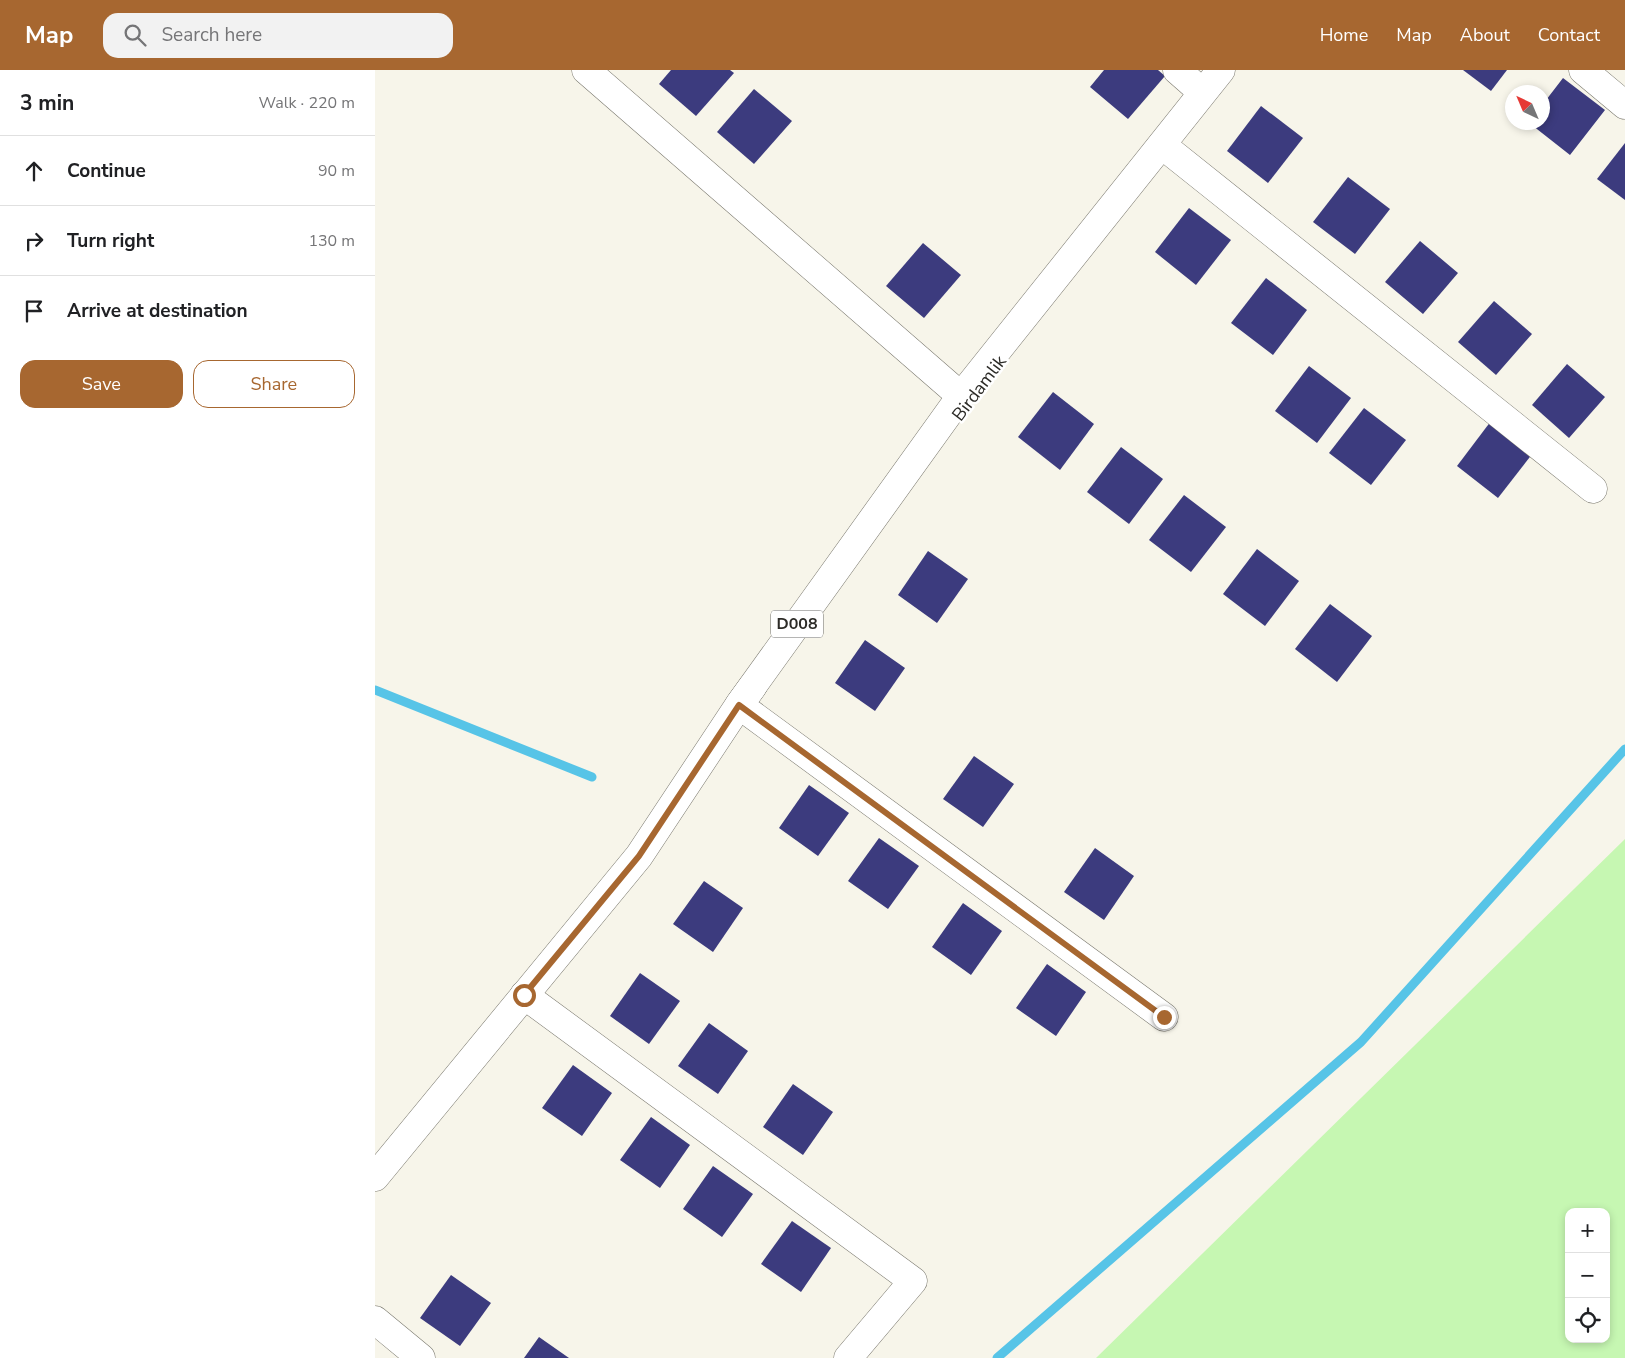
<!DOCTYPE html>
<meta charset="utf-8">
<style>
:root{--surface:#fff;--page:#f2f2f2;--text:#202124;--muted:#757577;--line:#e0e0e0;--accent:#a76730}
body{margin:0;font-family:"Nunito Sans",sans-serif;background:var(--page);color:var(--text)}
.controls{position:absolute;right:15px;bottom:15px;display:grid;overflow:hidden;border-radius:10px;box-shadow:0 2px 8px #0003}
.controls button{width:45px;height:45px;display:grid;place-items:center;padding:0;border:0;border-bottom:1px solid var(--line);background:var(--surface);color:var(--text);font:25px sans-serif}
.compass{position:absolute;left:1130px;top:15px;width:45px;height:45px;border-radius:50%;background:var(--surface);box-shadow:0 2px 8px #0003;rotate:316deg}
.stop{position:absolute;width:15px;height:15px;margin:-11px;border:4px solid #a76730;border-radius:50%;background:#fff}
.stop.end{background:#a76730;border-color:#fff;box-shadow:0 1px 5px #0008}
.list{margin:0;padding:0;list-style:none}
h2{display:flex;justify-content:space-between;align-items:center;height:65px;margin:0;padding:0 20px;font-size:21px}
h2 small{font-size:16px;font-weight:400;color:var(--muted)}
.list li{display:grid;grid-template-columns:32px 1fr auto;gap:15px;align-items:center;box-sizing:border-box;height:70px;padding:0 20px;border-top:1px solid var(--line)}
.list b{display:block;font-size:19px;white-space:nowrap}
.list em{font-size:16px;font-style:normal;color:var(--muted)}
.actions{display:flex;gap:10px;padding:15px 20px}
.actions a{flex:1;padding:11px 0;border:1px solid var(--accent);border-radius:15px;text-align:center;font-size:18px;color:var(--accent)}
.actions .main{background:var(--accent);color:#fff}
.icon{flex:none;width:28px;height:28px;fill:none;stroke:currentColor;stroke-width:2;stroke-linecap:round;stroke-linejoin:round}
.map{position:relative;flex:none;width:1250px;height:1288px;overflow:hidden}
header{display:flex;align-items:center;gap:30px;box-sizing:border-box;height:70px;padding:0 25px;background:var(--accent);color:#fff}
header strong{font-size:24px}
nav{display:flex;gap:28px;margin-inline-start:auto;font-size:18px}
.search{width:350px;height:45px;background:var(--page);display:flex;align-items:center;gap:12px;box-sizing:border-box;padding:0 18px;border-radius:15px;color:var(--muted);font-size:19px}
main{display:flex}
aside{flex:1;background:var(--surface)}
.map>svg:first-child{display:block}
.green{fill:#c6f7b2;fill-rule:evenodd}
.lines{fill:none;stroke-linecap:round;stroke-linejoin:round}
.stream{stroke:#57c4e7;stroke-width:9}
.building{fill:#3c3b7e}
.minor-casing{stroke:#7a786e;stroke-width:29}
.major-casing{stroke:#7a786e;stroke-width:29}
.minor{stroke:#fff;stroke-width:28}
.major{stroke:#fff;stroke-width:28}
.route{stroke:#a76730;stroke-width:6}
.labels{text-anchor:middle;dominant-baseline:central;stroke-width:5;stroke-linejoin:round;paint-order:stroke}
.shield{fill:#fff;stroke:#6b6b68;stroke-width:1}
.shield-label{font-size:16px;font-weight:bold;fill:#2c2b27}
.street-label{font-size:18px;fill:#2c2b27;stroke:#fff}
</style>
<header>
<strong>Map</strong>
<div class="search"><svg class="icon" aria-label="search" viewBox="0 0 24 24"><circle cx="10" cy="10" r="6"/><path d="M15 15l6 6"/></svg>Search here</div>
<nav><a>Home</a><a>Map</a><a>About</a><a>Contact</a></nav>
</header>
<main>
<aside>
<h2>3 min<small>Walk · 220 m</small></h2>
<ul class="list">
<li><svg class="icon" aria-label="ahead" viewBox="0 0 24 24"><path d="M12 20V5M6 11l6-6 6 6"/></svg><div><b>Continue</b></div><em>90 m</em></li>
<li><svg class="icon" aria-label="right" viewBox="0 0 24 24"><path d="M7 20v-9h11M14 6l5 5-5 5"/></svg><div><b>Turn right</b></div><em>130 m</em></li>
<li><svg class="icon" aria-label="arrive" viewBox="0 0 24 24"><path d="M6 21V4h12l-3 4 3 4H6"/></svg><div><b>Arrive at destination</b></div></li>
</ul>
<div class="actions"><a class="main">Save</a><a>Share</a></div>
</aside>
<div class="map">
<svg width="1250" height="1288" viewBox="0 0 1250 1288">
<rect width="100%" height="100%" fill="#f7f5ea"/>
<path class="green" d="M 1250,769 L 1250,1288 L 721,1288 ZM 1194,1142 L 1231,1142 L 1231,1269 L 1194,1269 Z"/>
<g class="lines">
<g class="stream">
<polyline points="0,620 217,707"/>
<polyline points="622,1288 986,972 1250,679"/>
</g>
</g>
<g class="building">
<polygon points="296,0 355,0 359,3 321,46 284,14"/>
<polygon points="729,0 783,0 790,6 753,49 715,17"/>
<polygon points="1088,0 1132,0 1116,21"/>
<polygon points="1188,8 1230,40 1195,85 1153,52 1168,52 1168,34"/>
<polygon points="379,19 417,51 379,94 342,62"/>
<polygon points="886,36 928,68 893,113 852,81"/>
<polygon points="1250,73 1250,130 1222,109"/>
<polygon points="973,107 1015,139 980,184 938,152"/>
<polygon points="814,138 856,170 821,215 780,182"/>
<polygon points="1045,171 1083,203 1048,244 1010,212"/>
<polygon points="548,173 586,205 549,248 511,216"/>
<polygon points="891,208 932,240 898,285 856,253"/>
<polygon points="1119,231 1157,264 1121,305 1083,272"/>
<polygon points="1192,294 1230,327 1194,368 1157,335"/>
<polygon points="934,296 976,328 942,373 900,341"/>
<polygon points="678,322 719,354 685,400 643,367"/>
<polygon points="989,338 1031,370 996,415 954,383"/>
<polygon points="1116,351 1158,383 1123,428 1082,396"/>
<polygon points="746,377 788,409 754,454 712,422"/>
<polygon points="809,425 851,457 816,502 774,470"/>
<polygon points="882,479 924,511 890,556 848,524"/>
<polygon points="553,481 593,509 562,553 523,525"/>
<polygon points="955,534 997,566 962,612 920,579"/>
<polygon points="490,570 530,598 500,641 460,613"/>
<polygon points="599,686 639,714 608,757 568,729"/>
<polygon points="434,715 474,743 443,786 404,758"/>
<polygon points="504,768 544,796 513,839 473,811"/>
<polygon points="720,778 759,806 729,850 689,822"/>
<polygon points="329,811 368,838 338,882 298,854"/>
<polygon points="588,833 627,861 596,905 557,877"/>
<polygon points="672,894 711,922 681,966 641,938"/>
<polygon points="265,903 305,931 274,974 235,946"/>
<polygon points="334,953 373,981 343,1024 303,996"/>
<polygon points="198,995 237,1023 207,1066 167,1038"/>
<polygon points="418,1014 458,1042 428,1085 388,1057"/>
<polygon points="276,1047 315,1075 285,1118 245,1090"/>
<polygon points="338,1096 378,1124 347,1167 308,1139"/>
<polygon points="417,1151 456,1178 426,1222 386,1194"/>
<polygon points="76,1205 116,1233 85,1276 45,1248"/>
<polygon points="164,1267 194,1288 149,1288"/>
</g>
<g class="lines">
<g class="minor-casing">
<g id="minor">
<polyline points="211,0 586,326"/>
<polyline points="802,0 827,22"/>
<polyline points="1208,0 1250,35"/>
<polyline points="787,75 1218,419"/>
<polyline points="378,616 364,635 789,947"/>
<polyline points="149,925 538,1211 473,1288"/>
<polyline points="0,1250 46,1288"/>
</g>
</g>
<g class="major-casing">
<polyline id="major" points="0,1107 264,786 364,635 586,326 846,0"/>
</g>
<use href="#minor" class="minor"/>
<use href="#major" class="major"/>
</g>
<g class="lines">
<polyline class="route" points="149,925 264,786 364,635 789,947"/>
</g>
<g class="labels">
<rect class="shield" x="396" y="540.5" width="52" height="27" rx="4"/>
<g class="shield-label">
<text x="422" y="554">D008</text>
</g>
<g class="street-label">
<text transform="translate(604 318) rotate(-53)">Birdamlik</text>
</g>
</g>
</svg>
<div class="controls">
<button>+</button>
<button>−</button>
<button><svg class="icon" aria-label="locate" viewBox="0 0 24 24"><circle cx="12" cy="12" r="6"/><path d="M12 2v4M12 18v4M2 12h4M18 12h4"/></svg></button>
</div>
<svg class="compass" viewBox="-18 -18 36 36"><path d="M0-13l5 13h-10z" fill="#e53935"/><path d="M0 13l5-13h-10z" fill="#757577"/></svg>
<div class="stop" style="left:149px;top:925px"></div>
<div class="stop end" style="left:789px;top:947px"></div>
</div>
</main>
